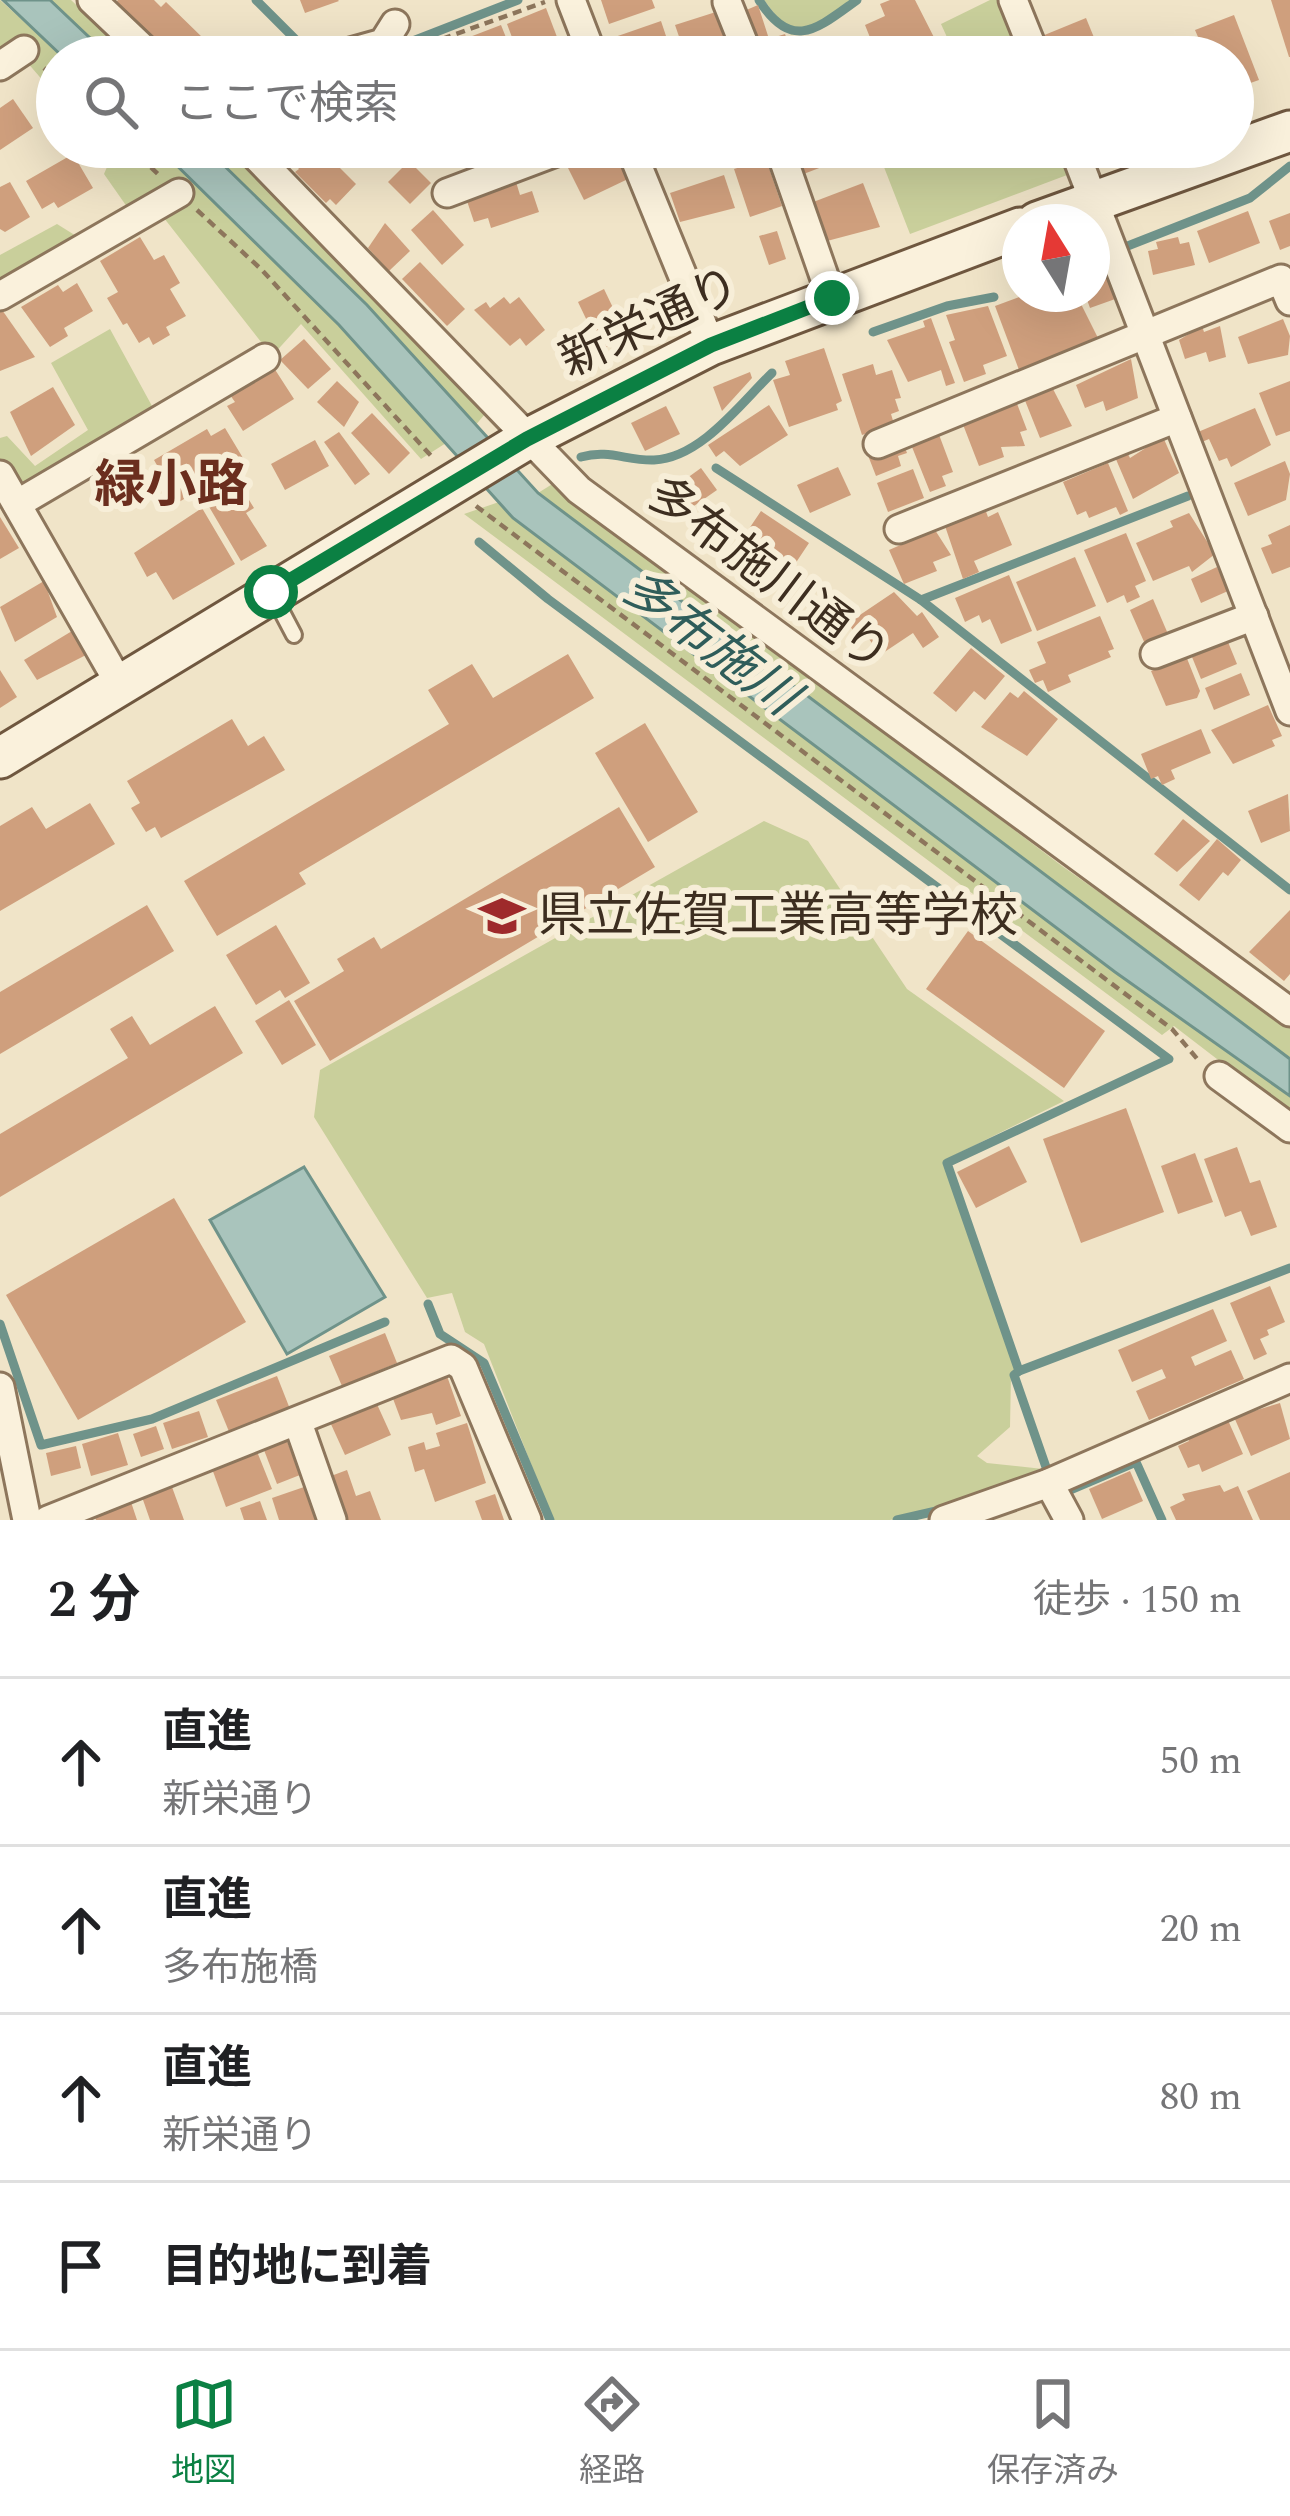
<!DOCTYPE html>
<html lang="ja">
<meta charset="utf-8">
<style>
:root{--surface:#fff;--page:#f2f2f2;--text:#202124;--muted:#757577;--line:#e0e0e0;--accent:#0b8043}
body{margin:0;font-family:Spectral,"Noto Sans JP",serif;background:var(--page);color:var(--text)}
.compass{position:absolute;left:1002px;top:204px;width:108px;height:108px;border-radius:50%;background:var(--surface);box-shadow:0 12px 48px #0002;rotate:349deg}
.stop{position:absolute;width:36px;height:36px;margin:-27px;border:9px solid #0b8043;border-radius:50%;background:#fff}
.stop.end{background:#0b8043;border-color:#fff;box-shadow:0 3px 12px #0008}
.list{margin:0;padding:0;list-style:none}
h2{display:flex;justify-content:space-between;align-items:center;height:156px;margin:0;padding:0 48px;font-size:51px}
h2 small{font-size:39px;font-weight:400;color:var(--muted)}
.list li{display:grid;grid-template-columns:78px 1fr auto;gap:36px;align-items:center;box-sizing:border-box;height:168px;padding:0 48px;border-top:3px solid var(--line)}
.list b{display:block;font-size:45px;white-space:nowrap}
.list p{margin:0;font-size:39px;white-space:nowrap;color:var(--muted)}
.list em{font-size:39px;font-style:normal;color:var(--muted)}
.icon{flex:none;width:66px;height:66px;fill:none;stroke:currentColor;stroke-width:2;stroke-linecap:round;stroke-linejoin:round}
.map{position:relative;flex:none;width:1290px;height:1520px;overflow:hidden}
.search{position:absolute;background:var(--surface);box-shadow:0 12px 48px #0002;left:36px;right:36px;top:36px;height:132px;display:flex;align-items:center;gap:30px;box-sizing:border-box;padding:0 42px;border-radius:66px;color:var(--muted);font-size:45px}
.sheet{height:828px;background:var(--surface)}
nav{display:flex;justify-content:space-around;align-items:center;box-sizing:border-box;height:168px;border-top:3px solid var(--line);background:var(--surface);font-size:33px;color:var(--muted)}
nav a{display:grid;justify-items:center;gap:6px}
nav .on{color:var(--accent)}
.map>svg:first-child{display:block}
.green{fill:#c9cf9b}
.water{fill:#a9c4bc;stroke:#6f938a;stroke-width:3}
.lines{fill:none;stroke-linecap:round;stroke-linejoin:round}
.stream{stroke:#6f938a;stroke-width:9}
.building{fill:#cf9f7d}
.lane-casing{stroke:#8d765c;stroke-width:20}
.street-casing{stroke:#8d765c;stroke-width:33}
.secondary-casing{stroke:#6f573f;stroke-width:45}
.path{stroke:#8d765c;stroke-width:4.5;stroke-dasharray:9 6;stroke-linecap:butt}
.lane{stroke:#faf1dc;stroke-width:14}
.street{stroke:#faf1dc;stroke-width:27}
.secondary{stroke:#faf1dc;stroke-width:39}
.route{stroke:#0b8043;stroke-width:15}
.labels{text-anchor:middle;dominant-baseline:central;stroke-width:12;stroke-linejoin:round;paint-order:stroke}
.street-label{font-size:48px;fill:#3d2e20;stroke:#f7eed8}
.poi-label{font-size:48px;fill:#3d2e20;stroke:#f7eed8;text-anchor:start}
.neighbourhood-label{font-size:51px;font-weight:bold;fill:#6b2e1e;stroke:#f7eed8}
.water-label{font-size:51px;font-style:italic;fill:#2f5d5a;stroke:#f7eed8}
</style>
<div class="map">
<svg width="1290" height="1520" viewBox="0 0 1290 1520">
<rect width="100%" height="100%" fill="#f0e4c8"/>
<g class="green">
<polygon points="0,0 63,57 57,57 57,97 14,47 0,59"/>
<polygon points="50,0 71,0 131,57 110,57"/>
<polygon points="764,0 861,0 812,33 791,35"/>
<polygon points="990,0 1006,0 1029,57 956,57 941,24"/>
<polygon points="107,147 158,147 339,325 446,443 421,459 301,324 272,356 153,204 132,214 104,174 113,153"/>
<polygon points="205,147 225,147 378,292 485,414 474,427 367,305"/>
<polygon points="863,147 1066,148 1075,172 910,234 882,162 871,165"/>
<polygon points="57,224 81,239 0,286 0,255"/>
<polygon points="110,329 158,417 22,498 0,460 0,438 7,436 35,466 88,430 51,363"/>
<polygon points="554,483 1062,866 1290,1027 1290,1059 538,493"/>
<polygon points="499,502 1115,972 1290,1096 1290,1115 1174,1026 1162,1035 464,514"/>
<polygon points="764,821 808,841 907,989 1064,1101 943,1161 1016,1368 1011,1374 1010,1427 977,1456 987,1463 1043,1469 965,1502 890,1520 553,1520 484,1344 465,1332 452,1293 427,1298 314,1117 320,1070"/>
</g>
<g class="water">
<polygon points="3,0 50,0 110,57 63,57"/>
<polygon points="158,147 205,147 367,305 538,493 1290,1059 1290,1096 1115,972 513,518 339,325"/>
<polygon points="304,1167 385,1297 287,1354 210,1220"/>
</g>
<g class="lines">
<g class="stream">
<polyline points="256,0 313,57"/>
<path d="M 759,0 C 792,53 818,28 857,0"/>
<polyline points="387,51 518,0"/>
<polyline points="1092,260 1250,198 1290,166"/>
<polyline points="873,332 947,306 994,297"/>
<path d="M 581,457 C 609,449 627,461 654,460 C 701,458 741,403 772,373"/>
<polyline points="716,468 921,600 1290,890"/>
<polyline points="479,542 548,599 1169,1059 947,1163 1019,1371 1014,1375 1047,1470"/>
<polyline points="921,600 1188,496"/>
<polyline points="428,1304 440,1334 484,1363 550,1520"/>
<polyline points="0,1324 41,1445 152,1419 385,1322"/>
<polyline points="1019,1371 1290,1268"/>
<polyline points="1063,1484 1070,1490 1136,1462 1162,1520"/>
<polyline points="897,1520 945,1509"/>
</g>
</g>
<g class="building">
<polygon points="118,0 154,0 161,7 166,2 204,39 187,57 171,57 115,3"/>
<polygon points="300,0 338,0 339,1 305,13"/>
<polygon points="601,0 652,0 655,8 609,24"/>
<polygon points="890,0 915,0 944,57 844,57 873,45 865,25 885,16 880,4"/>
<polygon points="1271,0 1290,0 1290,57 1289,57"/>
<polygon points="758,5 769,39 785,34 790,48 804,44 808,57 759,57 744,11"/>
<polygon points="546,8 557,37 518,53 507,24"/>
<polygon points="719,11 731,48 686,57 675,25"/>
<polygon points="1234,15 1259,80 1233,89 1233,57 1190,57 1204,51 1195,30"/>
<polygon points="1086,18 1102,57 1051,57 1042,36"/>
<polygon points="661,21 673,57 618,57 612,38"/>
<polygon points="501,25 511,50 501,57 459,56 454,43"/>
<polygon points="13,99 33,128 0,150 0,108"/>
<polygon points="81,147 100,147 107,154 98,164"/>
<polygon points="310,147 319,147 356,184 336,205 330,199 326,203 295,172 299,169 294,163"/>
<polygon points="411,147 461,147 463,154 427,168 421,153 414,155"/>
<polygon points="606,147 613,147 628,179 584,200 567,166"/>
<polygon points="668,147 709,147 711,153 674,165"/>
<polygon points="797,147 849,147 853,155 801,175 792,154"/>
<polygon points="73,154 93,188 58,208 54,202 42,209 26,181"/>
<polygon points="766,159 782,206 750,217 734,169"/>
<polygon points="409,161 431,183 410,204 388,182"/>
<polygon points="724,175 735,208 680,222 670,193"/>
<polygon points="10,182 30,217 5,232 0,229 0,187"/>
<polygon points="516,182 520,195 532,191 539,212 491,228 488,218 474,222 466,198"/>
<polygon points="863,183 880,227 827,241 808,204"/>
<polygon points="433,210 464,245 442,265 411,230"/>
<polygon points="1248,211 1260,243 1209,263 1197,231"/>
<polygon points="1290,213 1290,246 1280,250 1269,221"/>
<polygon points="385,223 410,251 389,271 368,248"/>
<polygon points="777,231 786,259 769,265 759,236"/>
<polygon points="140,237 154,260 164,255 180,283 170,289 186,316 166,327 170,335 153,345 149,337 139,343 127,323 123,325 107,298 118,292 100,261"/>
<polygon points="1178,237 1180,244 1189,242 1195,265 1153,275 1148,251 1158,249 1156,242"/>
<polygon points="420,262 465,309 447,326 402,279"/>
<polygon points="1106,265 1118,298 1090,308 1085,294 1092,294 1092,270"/>
<polygon points="77,283 93,311 64,328 68,336 50,347 21,307 58,285 63,292"/>
<polygon points="604,289 627,337 601,350 578,302"/>
<polygon points="1027,294 1076,294 1099,340 1019,370 995,306"/>
<polygon points="504,297 510,304 519,297 545,330 526,346 520,338 510,346 474,310 486,302 490,308"/>
<polygon points="988,306 1007,356 983,365 986,374 964,382 949,342 955,340 946,315"/>
<polygon points="0,307 35,357 0,371"/>
<polygon points="931,318 955,383 946,386 941,370 908,382 887,340 925,327 923,321"/>
<polygon points="1283,319 1290,336 1288,355 1248,364 1238,337"/>
<polygon points="1202,326 1204,332 1220,326 1226,357 1209,362 1206,352 1185,359 1179,340"/>
<polygon points="304,339 331,369 308,389 280,360"/>
<polygon points="824,348 842,401 836,404 838,410 789,427 773,380 790,375 785,361"/>
<polygon points="1131,359 1138,398 1106,411 1103,401 1085,408 1076,385"/>
<polygon points="873,364 876,375 892,370 901,398 895,399 899,411 891,414 894,424 862,435 842,374"/>
<polygon points="274,368 294,399 243,431 227,406 235,402 230,395"/>
<polygon points="750,372 752,378 722,411 713,387"/>
<polygon points="337,381 359,402 344,427 317,402"/>
<polygon points="1290,381 1290,431 1276,436 1259,393"/>
<polygon points="53,387 75,425 31,456 10,412"/>
<polygon points="1052,387 1072,426 1040,438 1024,398"/>
<polygon points="1016,401 1027,430 1020,432 1025,446 1001,447 1004,457 979,466 962,422"/>
<polygon points="769,405 788,435 740,466 724,451 716,457 708,445"/>
<polygon points="666,406 680,434 645,451 631,423"/>
<polygon points="1255,408 1271,445 1231,467 1227,458 1219,461 1209,439 1202,442 1198,432"/>
<polygon points="372,413 410,453 389,474 351,433"/>
<polygon points="225,428 246,463 172,506 152,472 158,467 154,460 207,429 211,436"/>
<polygon points="339,432 370,474 355,485 324,442"/>
<polygon points="938,432 953,472 942,476 946,486 930,492 910,442"/>
<polygon points="1163,437 1179,473 1133,499 1115,457 1127,452 1130,458"/>
<polygon points="315,440 329,466 285,490 271,464"/>
<polygon points="904,445 907,453 898,456 901,466 876,476 869,458"/>
<polygon points="1285,461 1290,474 1286,500 1248,516 1234,483"/>
<polygon points="1108,463 1128,511 1120,515 1116,507 1089,518 1086,511 1077,515 1063,482"/>
<polygon points="838,467 851,495 810,513 797,485"/>
<polygon points="701,468 717,490 681,515 665,494"/>
<polygon points="913,469 924,498 888,512 877,483"/>
<polygon points="241,487 254,508 246,513 267,546 241,561 208,505"/>
<polygon points="984,506 988,517 998,512 1012,545 974,561 979,572 963,579 944,523"/>
<polygon points="202,508 235,564 173,600 156,572 147,577 134,553"/>
<polygon points="761,511 809,543 785,579 751,556 746,564 732,554"/>
<polygon points="1189,513 1215,554 1192,572 1189,566 1153,581 1136,543 1173,527 1170,521"/>
<polygon points="0,517 19,548 0,559"/>
<polygon points="1290,525 1290,567 1272,574 1261,548 1272,544 1268,535"/>
<polygon points="935,530 951,555 933,562 937,571 904,584 889,550"/>
<polygon points="1126,533 1146,581 1135,586 1140,597 1127,603 1124,595 1107,603 1084,550"/>
<polygon points="1075,557 1096,606 1037,631 1016,582"/>
<polygon points="1217,567 1228,591 1201,603 1191,579"/>
<polygon points="1009,575 1032,631 1001,644 990,619 982,623 979,615 965,622 955,598"/>
<polygon points="44,581 57,617 15,642 0,607"/>
<polygon points="894,592 917,616 922,612 939,637 923,648 913,633 880,655 865,633 858,638 848,623"/>
<polygon points="1153,599 1168,634 1145,644 1130,610"/>
<polygon points="1100,616 1114,649 1108,651 1111,657 1068,675 1071,682 1048,692 1043,680 1035,683 1029,670 1046,663 1037,642"/>
<polygon points="72,631 86,655 37,680 24,660"/>
<polygon points="1228,642 1237,664 1201,679 1192,657"/>
<polygon points="971,648 1005,676 985,700 974,691 956,712 933,693"/>
<polygon points="568,654 594,698 299,873 306,884 217,936 184,881 449,724 428,690 472,664 493,698"/>
<polygon points="1186,656 1200,691 1197,698 1166,706 1151,671"/>
<polygon points="0,670 17,697 0,708"/>
<polygon points="1241,673 1250,695 1214,710 1205,688"/>
<polygon points="1024,691 1058,719 1027,756 981,727 1010,692 1018,698"/>
<polygon points="1268,705 1282,736 1272,740 1275,746 1233,764 1211,730"/>
<polygon points="232,719 248,746 264,736 285,770 161,838 155,827 146,832 131,808 140,803 127,781"/>
<polygon points="645,723 698,812 648,842 595,753"/>
<polygon points="1201,729 1211,753 1171,770 1175,779 1162,785 1158,776 1151,779 1141,754"/>
<polygon points="1288,794 1290,831 1261,843 1248,811"/>
<polygon points="90,803 115,844 0,911 0,826 32,807 46,829"/>
<polygon points="619,807 655,867 330,1061 294,1001 344,971 337,959 374,937 381,949"/>
<polygon points="1183,819 1210,841 1177,872 1154,854"/>
<polygon points="1217,839 1241,860 1228,876 1223,872 1199,901 1179,885"/>
<polygon points="147,905 174,951 0,1054 0,992"/>
<polygon points="1290,910 1290,974 1284,981 1249,952"/>
<polygon points="276,925 310,983 285,998 280,990 256,1005 226,955"/>
<polygon points="968,931 1105,1031 1064,1088 926,989"/>
<polygon points="289,1000 316,1045 282,1065 255,1021"/>
<polygon points="215,1006 243,1053 0,1197 0,1134 128,1058 110,1029 132,1016 150,1045"/>
<polygon points="1126,1108 1164,1212 1081,1243 1043,1139"/>
<polygon points="1009,1146 1027,1182 976,1208 957,1172"/>
<polygon points="1237,1147 1250,1183 1260,1180 1277,1227 1251,1236 1241,1211 1225,1217 1204,1159"/>
<polygon points="1195,1153 1213,1202 1178,1214 1161,1166"/>
<polygon points="174,1198 246,1322 78,1420 6,1295"/>
<polygon points="1270,1286 1285,1322 1267,1330 1269,1335 1260,1339 1267,1354 1254,1360 1230,1303"/>
<polygon points="1213,1309 1227,1341 1191,1357 1195,1366 1231,1350 1244,1379 1149,1420 1136,1391 1166,1378 1162,1369 1132,1382 1118,1350"/>
<polygon points="385,1333 397,1363 342,1386 329,1356"/>
<polygon points="277,1376 290,1409 230,1434 216,1400"/>
<polygon points="447,1376 461,1416 436,1425 432,1413 401,1420 392,1396"/>
<polygon points="376,1402 391,1435 345,1455 330,1422"/>
<polygon points="1280,1403 1290,1439 1251,1456 1234,1417"/>
<polygon points="199,1411 208,1437 172,1449 163,1423"/>
<polygon points="1227,1418 1243,1454 1202,1472 1199,1464 1188,1468 1178,1446 1189,1441 1186,1435"/>
<polygon points="467,1423 486,1483 435,1502 424,1469 415,1472 408,1447 424,1442 426,1450 440,1446 436,1433"/>
<polygon points="156,1426 164,1449 141,1457 133,1434"/>
<polygon points="118,1433 128,1465 91,1476 82,1444"/>
<polygon points="287,1441 300,1475 277,1484 264,1450"/>
<polygon points="76,1446 81,1468 51,1476 46,1453"/>
<polygon points="256,1449 272,1489 226,1507 211,1466"/>
<polygon points="347,1470 356,1496 370,1491 381,1520 346,1520 331,1476"/>
<polygon points="1130,1471 1143,1501 1102,1519 1089,1489"/>
<polygon points="1290,1472 1290,1520 1260,1520 1247,1491"/>
<polygon points="1220,1485 1224,1492 1238,1486 1253,1520 1176,1520 1170,1507 1185,1500 1182,1494"/>
<polygon points="172,1487 184,1520 150,1520 142,1497"/>
<polygon points="304,1487 316,1520 279,1520 272,1498"/>
<polygon points="495,1494 504,1520 482,1520 475,1501"/>
<polygon points="130,1499 137,1520 96,1520 93,1511"/>
<polygon points="260,1501 267,1520 244,1520 240,1508"/>
</g>
<g class="lines">
<g class="lane-casing">
<polyline id="lane" points="274,597 294,635"/>
</g>
<g class="street-casing">
<g id="street">
<polyline points="92,0 152,57"/>
<polyline points="571,0 593,57"/>
<polyline points="1013,0 1036,57"/>
<polyline points="727,2 749,57"/>
<polyline points="333,57 383,43 395,24"/>
<polyline points="0,66 24,50"/>
<polyline points="247,147 579,490 1290,1012"/>
<polyline points="630,147 711,345"/>
<polyline points="779,147 832,299"/>
<polyline points="1073,147 1290,711"/>
<polyline points="447,193 569,147"/>
<polyline points="0,296 179,193"/>
<polyline points="878,444 1281,279 1290,301"/>
<polyline points="0,475 119,683"/>
<polyline points="17,504 265,358"/>
<polyline points="899,529 1177,418"/>
<polyline points="1155,654 1254,616"/>
<polyline points="1219,1076 1290,1128"/>
<polyline points="0,1387 27,1520"/>
<polyline points="298,1423 332,1520"/>
<polyline points="1049,1483 1069,1520"/>
<polyline points="48,1520 451,1359 463,1367 527,1520"/>
<polyline points="944,1520 1049,1483 1290,1378"/>
</g>
</g>
<g class="secondary-casing">
<g id="secondary">
<polyline points="1037,222 1290,131"/>
<polyline points="0,758 527,439 711,345 1020,228"/>
</g>
</g>
<g class="path">
<polyline points="414,49 545,2"/>
<polyline points="44,68 57,80"/>
<polyline points="129,147 158,174"/>
<polyline points="197,210 262,270 433,458"/>
<polyline points="476,506 1172,1029 1199,1061"/>
</g>
<use href="#lane" class="lane"/>
<use href="#street" class="street"/>
<use href="#secondary" class="secondary"/>
</g>
<g class="lines">
<polyline class="route" points="271,592 527,439 711,345 832,298"/>
</g>
<defs>
<g id="school-bare" transform="scale(3.6)"><path d="M0-5L7-2L0 1L-7-2ZM-4 1L0 2.5L4 1V4Q0 6-4 4Z" fill="#9e2a2b" stroke="#f7eed8" stroke-width="2.5" paint-order="stroke"/></g>
</defs>
<g fill-rule="evenodd">
<use href="#school-bare" x="502" y="916"/>
</g>
<g class="labels">
<g class="street-label">
<text transform="translate(650 323) rotate(-25)">新栄通り</text>
<text transform="translate(768 575) rotate(37)">多布施川通り</text>
</g>
<g class="poi-label">
<text x="538" y="916">県立佐賀工業高等学校</text>
</g>
<g class="neighbourhood-label">
<text x="171" y="486">緑小路</text>
</g>
<g class="water-label">
<text transform="translate(709 643) rotate(37)">多布施川</text>
</g>
</g>
</svg>
<svg class="compass" viewBox="-18 -18 36 36"><path d="M0-13l5 13h-10z" fill="#e53935"/><path d="M0 13l5-13h-10z" fill="#757577"/></svg>
<div class="stop" style="left:271px;top:592px"></div>
<div class="stop end" style="left:832px;top:298px"></div>
<div class="search"><svg class="icon" aria-label="search" viewBox="0 0 24 24"><circle cx="10" cy="10" r="6"/><path d="M15 15l6 6"/></svg>ここで検索</div>
</div>
<section class="sheet">
<h2>2 分<small>徒歩 · 150 m</small></h2>
<ul class="list">
<li><svg class="icon" aria-label="ahead" viewBox="0 0 24 24"><path d="M12 20V5M6 11l6-6 6 6"/></svg><div><b>直進</b><p>新栄通り</p></div><em>50 m</em></li>
<li><svg class="icon" aria-label="ahead" viewBox="0 0 24 24"><path d="M12 20V5M6 11l6-6 6 6"/></svg><div><b>直進</b><p>多布施橋</p></div><em>20 m</em></li>
<li><svg class="icon" aria-label="ahead" viewBox="0 0 24 24"><path d="M12 20V5M6 11l6-6 6 6"/></svg><div><b>直進</b><p>新栄通り</p></div><em>80 m</em></li>
<li><svg class="icon" aria-label="arrive" viewBox="0 0 24 24"><path d="M6 21V4h12l-3 4 3 4H6"/></svg><div><b>目的地に到着</b></div></li>
</ul>
</section>
<nav>
<a class="on"><svg class="icon" aria-label="map" viewBox="0 0 24 24"><path d="M3 6l6-2 6 2 6-2v14l-6 2-6-2-6 2zM9 4v14M15 6v14"/></svg>地図</a>
<a><svg class="icon" aria-label="directions" viewBox="0 0 24 24"><path d="M12 3l9 9-9 9-9-9zM9 14v-3h6M13 9l2 2-2 2"/></svg>経路</a>
<a><svg class="icon" aria-label="saved" viewBox="0 0 24 24"><path d="M7 4h10v16l-5-4-5 4z"/></svg>保存済み</a>
</nav>
